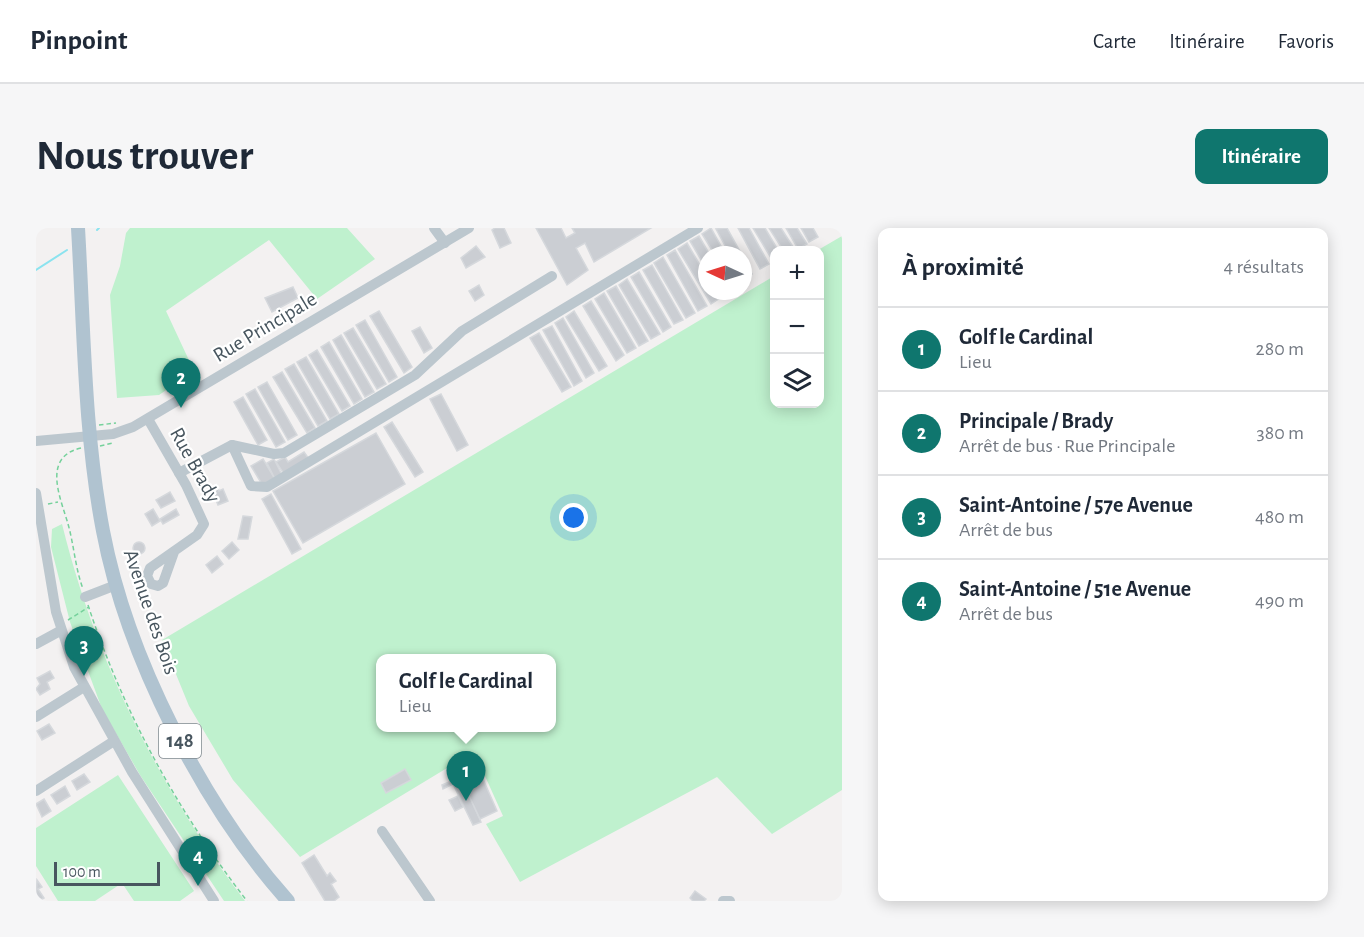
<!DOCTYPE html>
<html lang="fr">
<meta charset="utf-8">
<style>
:root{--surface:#fff;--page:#f6f6f7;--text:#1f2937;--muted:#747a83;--line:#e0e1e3;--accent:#0f766e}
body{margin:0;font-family:"Alegreya Sans",sans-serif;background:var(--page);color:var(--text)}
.controls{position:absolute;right:18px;top:18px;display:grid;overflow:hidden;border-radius:12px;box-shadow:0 3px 15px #0003}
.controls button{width:54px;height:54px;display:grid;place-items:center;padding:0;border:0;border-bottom:2px solid var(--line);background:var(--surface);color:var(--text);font:30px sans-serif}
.compass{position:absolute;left:662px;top:18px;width:54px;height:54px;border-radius:50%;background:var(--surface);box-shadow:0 3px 15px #0003;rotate:274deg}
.scale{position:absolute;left:18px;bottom:15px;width:106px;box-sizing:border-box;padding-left:6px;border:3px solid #48565f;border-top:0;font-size:16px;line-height:21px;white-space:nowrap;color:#48565f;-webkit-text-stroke:4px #fff;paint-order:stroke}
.you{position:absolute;left:538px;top:290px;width:21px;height:21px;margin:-15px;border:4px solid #fff;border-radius:50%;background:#1a73e8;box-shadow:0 0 0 9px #1a73e833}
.badge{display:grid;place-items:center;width:39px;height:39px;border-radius:50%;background:var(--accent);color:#fff;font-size:20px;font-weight:700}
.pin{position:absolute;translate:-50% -50px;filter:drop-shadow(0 2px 3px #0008)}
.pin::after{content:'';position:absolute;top:32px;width:21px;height:18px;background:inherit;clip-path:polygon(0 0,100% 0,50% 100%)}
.popup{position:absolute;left:340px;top:426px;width:180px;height:78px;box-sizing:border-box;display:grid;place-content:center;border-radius:12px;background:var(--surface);filter:drop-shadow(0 2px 4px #0005);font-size:20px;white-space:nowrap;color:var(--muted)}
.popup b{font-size:22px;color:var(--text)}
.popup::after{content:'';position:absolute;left:50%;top:100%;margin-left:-12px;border:12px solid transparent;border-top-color:var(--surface)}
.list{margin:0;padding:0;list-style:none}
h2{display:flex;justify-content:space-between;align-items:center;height:78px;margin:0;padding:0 24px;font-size:26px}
h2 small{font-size:20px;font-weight:400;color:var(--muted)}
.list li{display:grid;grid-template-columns:39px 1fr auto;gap:18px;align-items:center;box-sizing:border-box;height:84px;padding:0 24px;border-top:2px solid var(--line)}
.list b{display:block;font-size:22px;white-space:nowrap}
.list p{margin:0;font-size:20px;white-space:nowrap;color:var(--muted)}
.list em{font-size:20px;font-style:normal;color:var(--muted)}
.icon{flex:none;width:33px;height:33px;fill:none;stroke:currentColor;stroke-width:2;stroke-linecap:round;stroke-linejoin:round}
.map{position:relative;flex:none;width:806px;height:673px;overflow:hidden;border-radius:12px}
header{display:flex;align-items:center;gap:36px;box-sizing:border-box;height:84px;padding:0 30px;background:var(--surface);border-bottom:2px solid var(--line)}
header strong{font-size:28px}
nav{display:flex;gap:33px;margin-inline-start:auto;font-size:21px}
.intro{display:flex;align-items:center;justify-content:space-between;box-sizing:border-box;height:144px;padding:0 36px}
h1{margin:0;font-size:42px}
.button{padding:15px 27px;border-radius:12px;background:var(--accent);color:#fff;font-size:21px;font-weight:700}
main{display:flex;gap:36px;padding:0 36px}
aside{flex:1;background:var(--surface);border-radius:12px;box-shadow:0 3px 15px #0003}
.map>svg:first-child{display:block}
.green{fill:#bff1ce;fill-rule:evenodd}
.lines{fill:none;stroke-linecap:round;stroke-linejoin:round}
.stream{stroke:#8be3ef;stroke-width:2}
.building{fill:#cbced3;stroke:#d5d8dc;stroke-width:1.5}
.path{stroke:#75d19b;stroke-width:1.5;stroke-dasharray:4.5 3;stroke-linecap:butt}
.minor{stroke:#bcc7ce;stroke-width:10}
.major{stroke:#b0c3d0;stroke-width:14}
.labels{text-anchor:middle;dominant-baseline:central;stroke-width:4.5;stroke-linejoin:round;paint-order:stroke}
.shield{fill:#fff;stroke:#7f898f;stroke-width:1.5}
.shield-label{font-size:20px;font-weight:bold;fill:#48565f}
.street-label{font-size:21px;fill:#48565f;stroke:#fff}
</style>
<header>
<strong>Pinpoint</strong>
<nav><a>Carte</a><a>Itinéraire</a><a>Favoris</a></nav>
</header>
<div class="intro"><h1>Nous trouver</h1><a class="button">Itinéraire</a></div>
<main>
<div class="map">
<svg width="806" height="673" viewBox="0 0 806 673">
<rect width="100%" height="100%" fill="#f3f1f1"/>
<g class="green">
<polygon points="94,0 311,0 339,31 281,71 233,12 130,83 158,143 123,167 81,170 74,67 84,38 90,5"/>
<path d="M 806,8 L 806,562 L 736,606 L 681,549 L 484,654 L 450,596 L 467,588 L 449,548 L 431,556 L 421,534 L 264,629 L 197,552 L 153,478 L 126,412 L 738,48 L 738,176 L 784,176 L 782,22 ZM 344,430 L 516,430 L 516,500 L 344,500 Z"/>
<path d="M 26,296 C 60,434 123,560 209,673 L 188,673 L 104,547 L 66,481 L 34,394 L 15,319 L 16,301 Z"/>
<polygon points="82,547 158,663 144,673 98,673 86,655 59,673 22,673 0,638 0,600"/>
</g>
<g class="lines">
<g class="stream">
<polyline points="61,2 63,0"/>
<polyline points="0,42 31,22"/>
</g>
</g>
<g class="building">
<polygon points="459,0 468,0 475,15 464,20 456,2"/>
<polygon points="500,0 525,0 530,10 539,5 536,0 615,0 558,34 549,15 540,20 552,42 531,57"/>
<polygon points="675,0 690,27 679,27 666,6"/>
<polygon points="691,0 706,27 694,27 680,1"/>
<polygon points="702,0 713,0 733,36 724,41"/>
<polygon points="717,0 729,0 742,22 738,22 738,35"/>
<polygon points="733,0 745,0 759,22 747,22"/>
<polygon points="750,0 761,0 771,16 762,21"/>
<polygon points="765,0 777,0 782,9 773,14"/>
<polygon points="663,8 674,27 671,27 671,42 654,13"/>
<polygon points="651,15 671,49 671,63 679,63 684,70 675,76 642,21"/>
<polygon points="440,18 449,29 430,40 425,30"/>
<polygon points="639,22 671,78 662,83 631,27"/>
<polygon points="627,29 659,85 650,90 618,35"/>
<polygon points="707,29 716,46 708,51 707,50"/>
<polygon points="616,37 647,92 638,96 607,42"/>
<polygon points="603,44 635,99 627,104 595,49"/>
<polygon points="591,51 624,106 615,111 583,57"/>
<polygon points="443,57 448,67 439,73 433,63"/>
<polygon points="580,58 612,113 603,118 571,63"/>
<polygon points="257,59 262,70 236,84 229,70"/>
<polygon points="568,65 600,120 591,125 559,71"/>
<polygon points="555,73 588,127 580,133 547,78"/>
<polygon points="343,83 376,139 368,145 334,88"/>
<polygon points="538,83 571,138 563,143 530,89"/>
<polygon points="527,90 558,145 550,150 519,95"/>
<polygon points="329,92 361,149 353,154 320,97"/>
<polygon points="516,98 546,153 538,158 507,102"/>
<polygon points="384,99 396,120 388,125 376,103"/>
<polygon points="317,100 350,156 341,161 308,105"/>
<polygon points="503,105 535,159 526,164 494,110"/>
<polygon points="305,107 338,164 329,169 297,112"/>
<polygon points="293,114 326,171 318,176 285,119"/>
<polygon points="281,122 314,178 306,183 273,127"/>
<polygon points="270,129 303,186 294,191 261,134"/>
<polygon points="258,136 291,193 282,198 249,141"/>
<polygon points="246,144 279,200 271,205 237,149"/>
<polygon points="231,154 261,207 252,212 222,159"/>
<polygon points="219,161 249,214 240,219 210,166"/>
<polygon points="405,166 432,217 421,223 394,171"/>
<polygon points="207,169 231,212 222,217 198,174"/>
<polygon points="356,194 387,244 379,249 348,199"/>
<polygon points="340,205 369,256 267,315 237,263"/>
<polygon points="268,224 273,231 248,246 240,234 249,229 252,234"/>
<polygon points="227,231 239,251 227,258 215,238"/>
<polygon points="238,231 246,247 239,251 231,235"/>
<polygon points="181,257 183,263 187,261 192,273 182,277 178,267 172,269 167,263"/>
<polygon points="134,264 139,273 125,280 120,272"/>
<polygon points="235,266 265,321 256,326 226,271"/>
<polygon points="117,281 124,293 116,298 109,286"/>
<polygon points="140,281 143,287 127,296 124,291"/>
<polygon points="207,288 216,289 212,311 202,311"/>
<circle cx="103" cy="320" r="6"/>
<polygon points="196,314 203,322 193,331 186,323"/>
<polygon points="181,328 187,336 176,345 170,337"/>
<polygon points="14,443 18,450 11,454 14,461 4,467 0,461 4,456 1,450"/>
<polygon points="13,496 19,505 6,512 1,503"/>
<polygon points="369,541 375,552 350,565 345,555"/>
<polygon points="48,546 54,554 41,562 36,553"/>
<polygon points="425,549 445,594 437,597 417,556 407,561 406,557"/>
<polygon points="447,551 461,583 444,591 429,559"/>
<polygon points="29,558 34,568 21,576 15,567"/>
<polygon points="422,568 427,579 419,583 413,572"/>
<polygon points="8,571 15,583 6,589 0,576"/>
<polygon points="278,627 291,648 294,645 300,653 295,656 303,669 298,673 289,673 266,635"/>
<polygon points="1,652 6,659 2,661 8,670 3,673 0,673"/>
<polygon points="659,663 670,671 668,673 657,673 654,670"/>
</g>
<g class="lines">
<g class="path">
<polyline points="63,197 80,195"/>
<polyline points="64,218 77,215"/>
<path d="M 45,220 C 5,229 25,271 32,296 C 38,317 39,339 47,361"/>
<polyline points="12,276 22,274"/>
<path d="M 52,377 C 87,484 142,584 211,673"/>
<polyline points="32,392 53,379"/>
</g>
<g class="minor">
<polyline points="398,0 409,15"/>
<polyline points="112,191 150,257 168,296 161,307 114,340 111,348 115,356 122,358 127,355 138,324"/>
<polyline points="0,213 77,206 97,199 433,0"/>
<polyline points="196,217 215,258 231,259 662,0"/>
<polyline points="143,245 196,217 238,226 248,225 379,147 426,103 516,48"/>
<polyline points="0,265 20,384 38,439 96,544 178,673"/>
<polyline points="49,369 80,357"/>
<polyline points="0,416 24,403"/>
<polyline points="0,489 48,459"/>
<polyline points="0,563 78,513"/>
<polyline points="346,603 394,673"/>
<polyline points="687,673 694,673"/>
</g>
<path class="major" d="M 42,0 C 48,101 48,204 67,303 C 91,429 167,578 252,673"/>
</g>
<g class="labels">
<rect class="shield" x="123" y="496" width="42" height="34" rx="4.5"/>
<g class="shield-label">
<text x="144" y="513">148</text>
</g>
<g class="street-label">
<text transform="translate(229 99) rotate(-31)">Rue Principale</text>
<text transform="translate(159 237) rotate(61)">Rue Brady</text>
<text transform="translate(115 384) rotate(71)">Avenue des Bois</text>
</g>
</g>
</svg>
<div class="controls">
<button>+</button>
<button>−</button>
<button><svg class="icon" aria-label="layers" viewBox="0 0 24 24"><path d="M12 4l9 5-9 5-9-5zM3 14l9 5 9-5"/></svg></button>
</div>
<svg class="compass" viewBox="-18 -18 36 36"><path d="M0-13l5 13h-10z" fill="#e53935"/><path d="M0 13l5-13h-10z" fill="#747a83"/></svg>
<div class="scale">100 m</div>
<div class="you"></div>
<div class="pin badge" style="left:430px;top:573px">1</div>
<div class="popup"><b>Golf le Cardinal</b>Lieu</div>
<div class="pin badge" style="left:145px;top:180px">2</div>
<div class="pin badge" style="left:48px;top:448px">3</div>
<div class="pin badge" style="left:162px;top:658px">4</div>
</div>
<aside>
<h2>À proximité<small>4 résultats</small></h2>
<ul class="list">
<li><span class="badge">1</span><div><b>Golf le Cardinal</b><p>Lieu</p></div><em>280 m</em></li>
<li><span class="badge">2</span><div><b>Principale / Brady</b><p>Arrêt de bus · Rue Principale</p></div><em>380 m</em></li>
<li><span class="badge">3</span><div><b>Saint-Antoine / 57e Avenue</b><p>Arrêt de bus</p></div><em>480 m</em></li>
<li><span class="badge">4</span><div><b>Saint-Antoine / 51e Avenue</b><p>Arrêt de bus</p></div><em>490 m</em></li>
</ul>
</aside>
</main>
